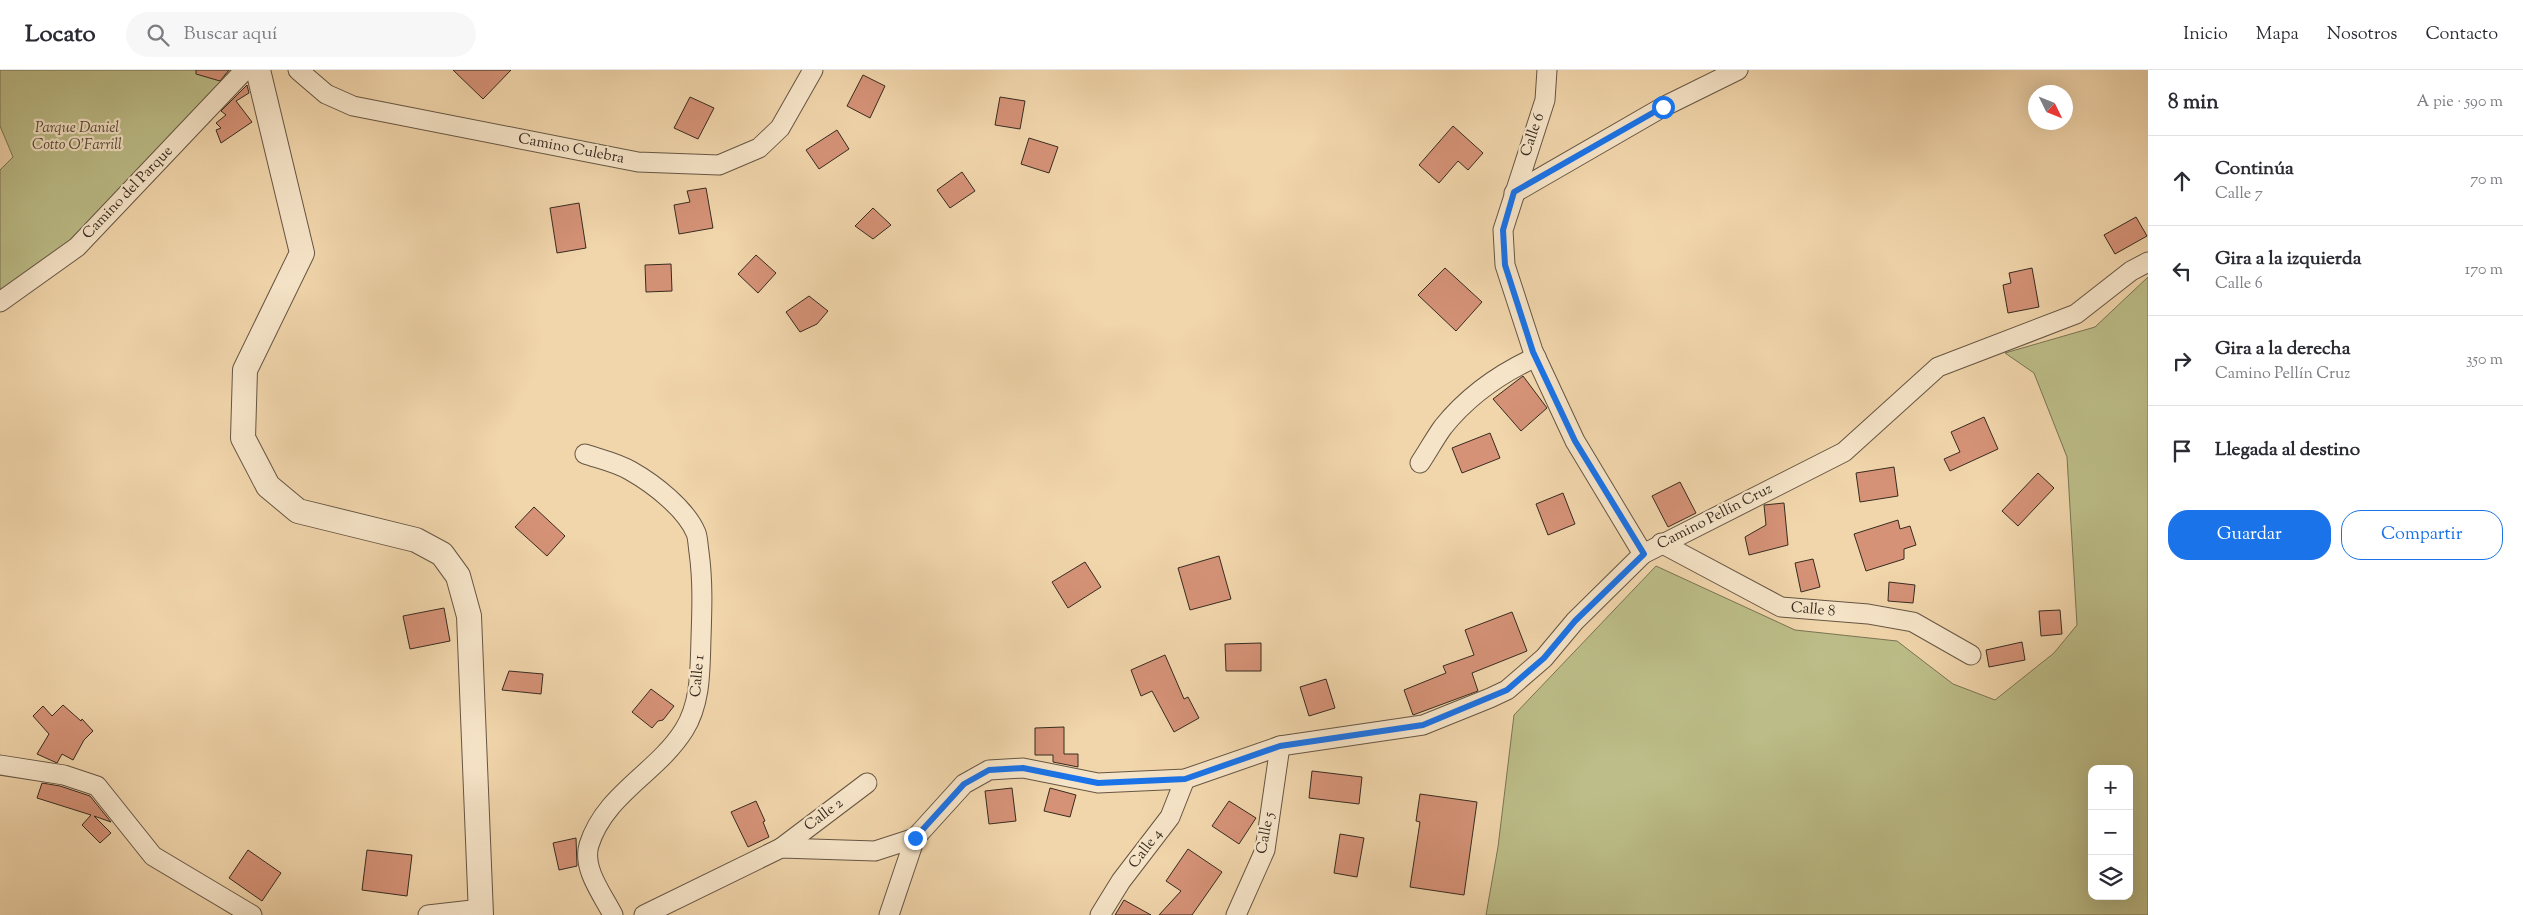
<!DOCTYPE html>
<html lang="es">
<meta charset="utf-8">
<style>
:root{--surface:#fff;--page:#f7f7f7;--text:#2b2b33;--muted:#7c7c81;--line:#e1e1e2;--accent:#1a73e8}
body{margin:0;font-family:"Sorts Mill Goudy",serif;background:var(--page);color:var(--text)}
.controls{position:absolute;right:15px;bottom:15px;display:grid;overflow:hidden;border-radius:10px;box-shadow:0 5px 20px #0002}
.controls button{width:45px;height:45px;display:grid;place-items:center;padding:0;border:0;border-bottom:1px solid var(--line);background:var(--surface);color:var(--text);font:25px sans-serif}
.compass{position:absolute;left:2028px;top:15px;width:45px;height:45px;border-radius:50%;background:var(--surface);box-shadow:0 5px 20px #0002;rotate:133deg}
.stop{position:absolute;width:15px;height:15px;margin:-11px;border:4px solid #1a73e8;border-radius:50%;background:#fff}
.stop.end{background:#1a73e8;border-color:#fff;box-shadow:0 1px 5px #0008}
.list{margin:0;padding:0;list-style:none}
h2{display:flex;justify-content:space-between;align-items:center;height:65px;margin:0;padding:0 20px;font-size:21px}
h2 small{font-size:16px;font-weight:400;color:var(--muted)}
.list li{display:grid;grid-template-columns:32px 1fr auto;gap:15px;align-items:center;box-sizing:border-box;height:90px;padding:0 20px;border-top:1px solid var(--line)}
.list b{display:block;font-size:19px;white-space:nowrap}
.list p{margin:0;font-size:16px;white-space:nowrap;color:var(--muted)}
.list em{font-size:16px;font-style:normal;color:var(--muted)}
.actions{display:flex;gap:10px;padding:15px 20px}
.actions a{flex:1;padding:11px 0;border:1px solid var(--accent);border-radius:20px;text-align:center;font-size:18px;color:var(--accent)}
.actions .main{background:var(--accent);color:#fff}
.icon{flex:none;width:28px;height:28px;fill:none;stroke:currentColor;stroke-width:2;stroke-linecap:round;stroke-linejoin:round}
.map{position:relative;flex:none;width:2148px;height:845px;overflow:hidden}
header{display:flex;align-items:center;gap:30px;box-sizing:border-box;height:70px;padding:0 25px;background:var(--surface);border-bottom:1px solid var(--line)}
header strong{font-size:24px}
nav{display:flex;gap:28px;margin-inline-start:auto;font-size:18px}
.search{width:350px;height:45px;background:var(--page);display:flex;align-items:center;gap:12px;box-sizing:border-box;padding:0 18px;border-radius:28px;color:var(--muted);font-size:19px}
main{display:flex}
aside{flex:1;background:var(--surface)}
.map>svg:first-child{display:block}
.green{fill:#bcbd88;stroke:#7a7454;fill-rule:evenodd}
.building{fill:#d59277;stroke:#372b20}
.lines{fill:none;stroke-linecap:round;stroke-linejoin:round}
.minor-casing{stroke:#665643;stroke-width:21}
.tertiary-casing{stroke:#665643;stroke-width:26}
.minor{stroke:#f6e4c8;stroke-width:19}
.tertiary{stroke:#f6e4c8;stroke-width:24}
.route{stroke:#1a73e8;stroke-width:6}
.labels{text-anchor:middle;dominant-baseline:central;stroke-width:4.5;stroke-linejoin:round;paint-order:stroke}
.park-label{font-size:15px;font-style:italic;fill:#524835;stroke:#f6e4c8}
.street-label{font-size:15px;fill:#372b20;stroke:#f6e4c8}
</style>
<header>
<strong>Locato</strong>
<div class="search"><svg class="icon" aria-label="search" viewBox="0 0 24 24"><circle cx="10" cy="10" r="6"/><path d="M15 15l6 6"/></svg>Buscar aquí</div>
<nav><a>Inicio</a><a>Mapa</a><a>Nosotros</a><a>Contacto</a></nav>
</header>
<main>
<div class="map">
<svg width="2148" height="845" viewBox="0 0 2148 845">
<rect width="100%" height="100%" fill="#f1d5ab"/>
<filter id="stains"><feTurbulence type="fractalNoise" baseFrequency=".004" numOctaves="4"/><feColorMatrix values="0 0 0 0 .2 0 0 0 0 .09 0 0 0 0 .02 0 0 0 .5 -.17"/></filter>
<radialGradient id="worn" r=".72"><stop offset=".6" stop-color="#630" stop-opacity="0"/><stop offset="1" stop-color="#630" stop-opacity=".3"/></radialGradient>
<g class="green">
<polygon points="0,0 237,0 60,180 0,225 0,100 13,87 0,56"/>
<path d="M 2148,207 L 2148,845 L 1486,845 L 1498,777 L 1514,645 L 1656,496 L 1795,560 L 1897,571 L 1953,614 L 1995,630 L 2054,583 L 2077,555 L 2067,387 L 2034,303 L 2005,283 L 2095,257 ZM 2092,699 L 2129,699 L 2129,826 L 2092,826 Z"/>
</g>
<g class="building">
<polygon points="196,0 229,0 220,11 196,4"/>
<polygon points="453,0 511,0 483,29"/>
<polygon points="863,5 885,16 870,48 847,36"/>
<polygon points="247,15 249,23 236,31 252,52 221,73 216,60 221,58 216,53 226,45 221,41"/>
<polygon points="690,27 714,38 698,69 674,58"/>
<polygon points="1000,27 1025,31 1020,59 995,55"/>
<polygon points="1453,56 1483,83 1468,100 1458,91 1439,113 1419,95"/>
<polygon points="837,60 849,79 819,99 806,80"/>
<polygon points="1029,68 1058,77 1049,103 1021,94"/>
<polygon points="962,102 975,121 950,138 937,120"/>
<polygon points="706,118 713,158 679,164 674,135 690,132 687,121"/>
<polygon points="579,133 586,178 557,183 550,138"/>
<polygon points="873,138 891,155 873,169 855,156"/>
<polygon points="2136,147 2147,166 2115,184 2104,165"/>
<polygon points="756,185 776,203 758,223 738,204"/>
<polygon points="671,194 672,221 646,222 645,195"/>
<polygon points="1445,198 1482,232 1456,261 1418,225"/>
<polygon points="2032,198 2039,237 2008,243 2003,215 2011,213 2009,203"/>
<polygon points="809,226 828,241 817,254 800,262 786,242"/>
<polygon points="1523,306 1547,338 1521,361 1493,329"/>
<polygon points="1984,347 1998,379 1950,401 1944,389 1960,382 1951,362"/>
<polygon points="1490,363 1500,388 1462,403 1452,378"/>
<polygon points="1894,397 1898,426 1860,432 1856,403"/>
<polygon points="2038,403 2054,418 2018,456 2002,441"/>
<polygon points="1680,412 1696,443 1668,457 1652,426"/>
<polygon points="1563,423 1575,454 1548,465 1536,434"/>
<polygon points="1784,433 1788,475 1749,485 1745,467 1766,455 1764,435"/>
<polygon points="534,437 565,466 547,486 515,457"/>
<polygon points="1898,450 1900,459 1910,456 1916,475 1904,479 1904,489 1866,501 1854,464"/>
<polygon points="1219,486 1231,529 1190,540 1178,498"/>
<polygon points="1813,489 1820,517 1801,522 1795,493"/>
<polygon points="1085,492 1101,517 1068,538 1052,512"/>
<polygon points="1889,512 1915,515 1913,533 1888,531"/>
<polygon points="444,538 450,571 410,579 403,546"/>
<polygon points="2060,540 2062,564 2041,566 2039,541"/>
<polygon points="1512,542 1527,581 1472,603 1478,621 1413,645 1404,620 1446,603 1443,596 1474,585 1465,560"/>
<polygon points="2022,572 2025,590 1989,597 1986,580"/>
<polygon points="1261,573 1261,601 1226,601 1225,574"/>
<polygon points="1165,585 1184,629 1188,627 1199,648 1174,662 1152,621 1141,626 1131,600"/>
<polygon points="509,601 543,604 541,624 502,620"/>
<polygon points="1326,609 1335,638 1309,646 1300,617"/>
<polygon points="651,619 674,636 663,650 658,651 652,658 632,642"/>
<polygon points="63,635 81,651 82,649 93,661 84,670 73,690 62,684 57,693 37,684 49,664 33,646 43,636 52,646"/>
<polygon points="1064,657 1064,684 1078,684 1078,697 1053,692 1053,685 1035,685 1035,658"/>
<polygon points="1312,701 1362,707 1359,734 1309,728"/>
<polygon points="42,713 60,716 90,726 111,752 94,746 111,763 100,773 82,755 91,745 37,728"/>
<polygon points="1012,718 1016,751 989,754 985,721"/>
<polygon points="1050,718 1076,725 1070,747 1044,741"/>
<polygon points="1420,724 1477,732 1464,825 1410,817 1420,752 1416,751"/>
<polygon points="756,731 765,751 763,752 769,767 748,777 731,742"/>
<polygon points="1229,731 1256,748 1239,774 1212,756"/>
<polygon points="1340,764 1364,768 1357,807 1334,803"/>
<polygon points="576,768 577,796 559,800 553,773"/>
<polygon points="1188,779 1222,802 1192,845 1159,845 1181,821 1166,811"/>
<polygon points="248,780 281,803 262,831 229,808"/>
<polygon points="367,780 412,785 407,826 362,820"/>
<polygon points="1124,830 1151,845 1115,845"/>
</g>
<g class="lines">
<g class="minor-casing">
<g id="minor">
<polyline points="298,0 326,24 353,36 638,92 719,95 759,78 780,58 813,0"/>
<polyline points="1547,0 1545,30 1503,160 1505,195 1533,281 1575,371 1643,484"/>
<polyline points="1514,123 1663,37 1738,0"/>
<polyline points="0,232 77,177 245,0"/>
<path d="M 585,384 C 600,389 618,393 631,401 C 654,414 686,439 696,463 C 698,468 698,476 699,482 C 703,511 702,539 701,568 C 700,600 701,633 684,660 C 657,703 605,724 589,775 C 582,799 603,825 613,845"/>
<path d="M 1420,393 C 1428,381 1435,368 1443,357 C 1467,327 1501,303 1536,287"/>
<polyline points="1661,473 1781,537 1868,544 1913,552 1971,585"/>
<polyline points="0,695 64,705 97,716 153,786 252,845"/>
<polyline points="781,778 867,713"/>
<polyline points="428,845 481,839"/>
<polyline points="644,845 781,778 875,781 915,768 964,714 989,700 1023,698 1098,713 1185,709 1280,676 1423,655 1490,628 1507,620 1544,588 1575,551 1643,484 1844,382 1938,297 2076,244 2131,201 2148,192"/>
<polyline points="889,845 915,768"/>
<polyline points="1100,845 1121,811 1170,747 1185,709"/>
<polyline points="1236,845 1265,780 1280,676"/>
</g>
</g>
<g class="tertiary-casing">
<polyline id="tertiary" points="258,0 302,183 245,300 243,368 268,416 298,441 416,470 442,484 458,506 469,546 481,845"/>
</g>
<use href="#minor" class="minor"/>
<use href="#tertiary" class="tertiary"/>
</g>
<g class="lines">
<polyline class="route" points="915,768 964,714 989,700 1023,698 1098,713 1185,709 1280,676 1423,655 1507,620 1544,588 1575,551 1644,484 1575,371 1533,282 1505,195 1503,160 1514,122 1663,37"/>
</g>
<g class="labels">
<g class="park-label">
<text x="77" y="58">Parque Daniel<tspan x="77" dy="17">Cotto O'Farrill</tspan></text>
</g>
<g class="street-label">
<text transform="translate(1533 65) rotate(-71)">Calle 6</text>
<text transform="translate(571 79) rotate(11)">Camino Culebra</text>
<text transform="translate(128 123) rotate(-46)">Camino del Parque</text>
<text transform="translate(1715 447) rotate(-27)">Camino Pellín Cruz</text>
<text transform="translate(1813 540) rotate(5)">Calle 8</text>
<text transform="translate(698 606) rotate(-85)">Calle 1</text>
<text transform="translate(824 745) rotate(-37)">Calle 2</text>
<text transform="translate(1266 763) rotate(-79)">Calle 5</text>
<text transform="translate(1146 779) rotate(-53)">Calle 4</text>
</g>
</g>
<rect width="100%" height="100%" filter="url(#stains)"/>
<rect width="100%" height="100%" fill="url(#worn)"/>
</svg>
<div class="controls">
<button>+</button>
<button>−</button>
<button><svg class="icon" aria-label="layers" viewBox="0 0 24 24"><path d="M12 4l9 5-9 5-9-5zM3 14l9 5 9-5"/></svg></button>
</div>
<svg class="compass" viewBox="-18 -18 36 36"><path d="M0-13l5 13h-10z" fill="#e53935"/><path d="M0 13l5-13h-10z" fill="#7c7c81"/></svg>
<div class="stop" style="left:1663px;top:37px"></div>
<div class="stop end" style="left:915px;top:768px"></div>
</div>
<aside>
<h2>8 min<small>A pie · 590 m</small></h2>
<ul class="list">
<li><svg class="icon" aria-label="ahead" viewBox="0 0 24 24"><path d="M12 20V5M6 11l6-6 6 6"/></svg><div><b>Continúa</b><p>Calle 7</p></div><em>70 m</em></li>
<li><svg class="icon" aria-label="left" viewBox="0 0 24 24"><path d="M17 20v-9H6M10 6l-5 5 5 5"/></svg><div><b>Gira a la izquierda</b><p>Calle 6</p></div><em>170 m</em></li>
<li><svg class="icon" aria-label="right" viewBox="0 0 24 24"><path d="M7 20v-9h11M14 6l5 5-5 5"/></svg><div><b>Gira a la derecha</b><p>Camino Pellín Cruz</p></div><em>350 m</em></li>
<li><svg class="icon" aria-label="arrive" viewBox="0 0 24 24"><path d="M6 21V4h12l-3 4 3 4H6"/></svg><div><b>Llegada al destino</b></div></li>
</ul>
<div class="actions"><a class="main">Guardar</a><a>Compartir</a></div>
</aside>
</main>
